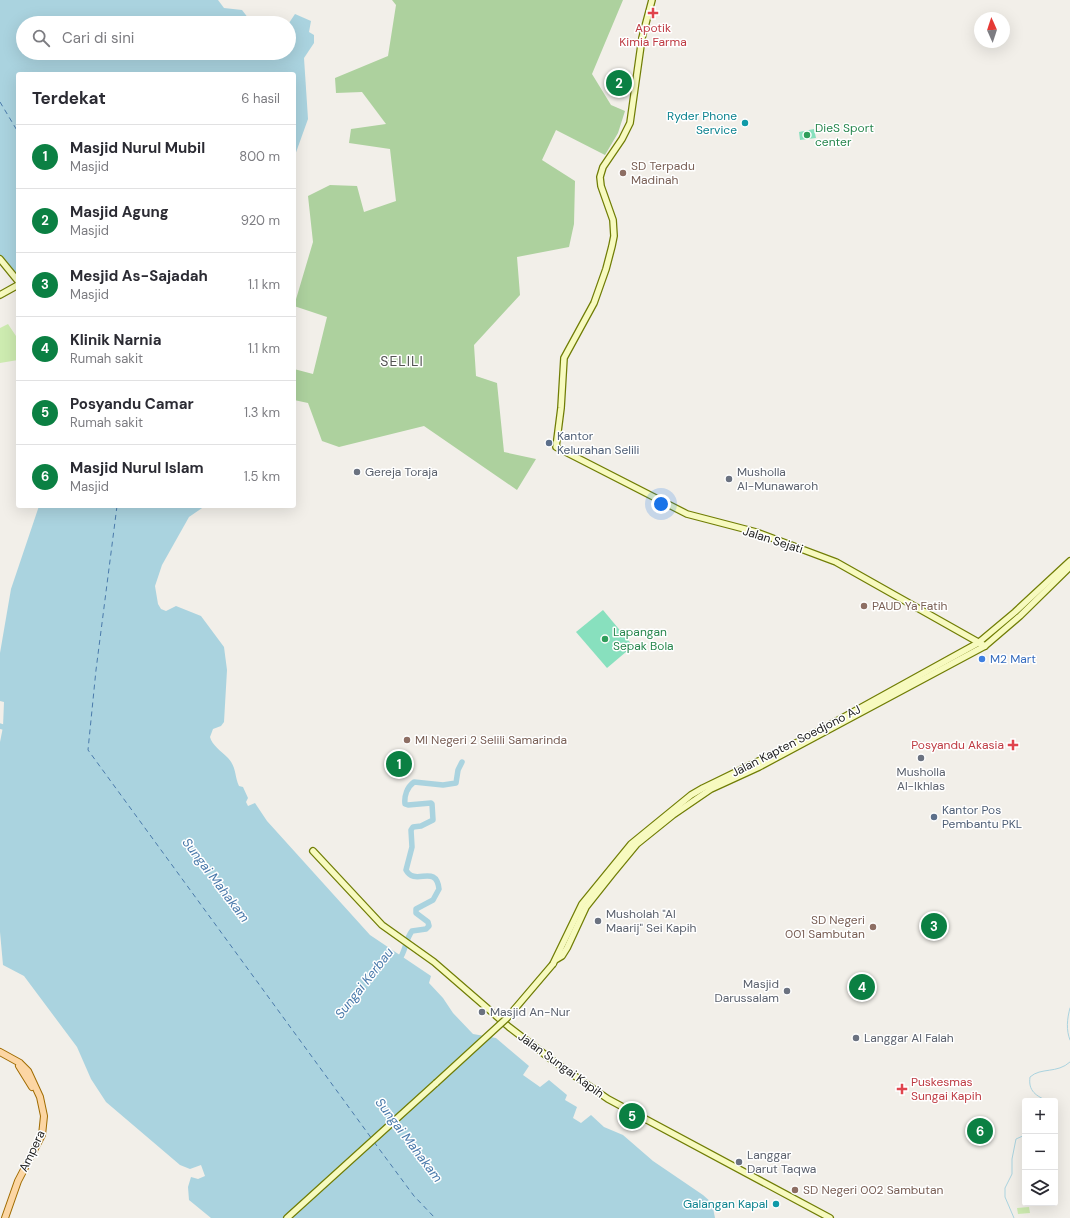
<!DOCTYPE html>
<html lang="id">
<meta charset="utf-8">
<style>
:root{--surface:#fff;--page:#f2f2f3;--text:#2b2b33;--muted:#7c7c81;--line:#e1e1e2;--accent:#0b8043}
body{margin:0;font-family:"DM Sans",sans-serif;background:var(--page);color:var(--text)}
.controls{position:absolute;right:12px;bottom:12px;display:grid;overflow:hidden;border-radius:4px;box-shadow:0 4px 16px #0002}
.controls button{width:36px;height:36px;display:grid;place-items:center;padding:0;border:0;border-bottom:1px solid var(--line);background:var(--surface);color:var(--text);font:20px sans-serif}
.compass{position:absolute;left:974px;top:12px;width:36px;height:36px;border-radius:50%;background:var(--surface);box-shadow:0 4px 16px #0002;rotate:357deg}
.you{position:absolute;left:661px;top:504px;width:14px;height:14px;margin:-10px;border:3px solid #fff;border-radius:50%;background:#1a73e8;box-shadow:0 0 0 6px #1a73e833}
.badge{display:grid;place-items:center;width:26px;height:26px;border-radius:50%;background:var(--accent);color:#fff;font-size:13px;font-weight:700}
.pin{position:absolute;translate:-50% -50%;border:2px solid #fff;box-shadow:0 1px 4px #0006}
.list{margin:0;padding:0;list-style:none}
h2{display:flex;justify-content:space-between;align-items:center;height:52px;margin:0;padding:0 16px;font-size:17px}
h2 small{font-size:13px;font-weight:400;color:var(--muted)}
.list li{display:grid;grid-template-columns:26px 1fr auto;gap:12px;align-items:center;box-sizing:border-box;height:64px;padding:0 16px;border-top:1px solid var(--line)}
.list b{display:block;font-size:15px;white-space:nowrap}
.list p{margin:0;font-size:13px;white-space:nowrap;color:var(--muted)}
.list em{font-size:13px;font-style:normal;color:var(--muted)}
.icon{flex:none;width:22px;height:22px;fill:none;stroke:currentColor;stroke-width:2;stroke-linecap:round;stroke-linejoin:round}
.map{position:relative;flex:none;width:1070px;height:1218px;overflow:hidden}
.search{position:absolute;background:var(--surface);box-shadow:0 4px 16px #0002;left:16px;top:16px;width:280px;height:44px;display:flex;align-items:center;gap:10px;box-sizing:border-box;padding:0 14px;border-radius:22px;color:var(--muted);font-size:15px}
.panel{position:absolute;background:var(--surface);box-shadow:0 4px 16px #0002;left:16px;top:72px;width:280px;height:436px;border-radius:4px}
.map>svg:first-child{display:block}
.grass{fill:#cdebb0}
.forest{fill:#add19e}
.pitch{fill:#88e0be}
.water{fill:#aad3df}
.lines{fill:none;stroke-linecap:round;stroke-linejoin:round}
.stream{stroke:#aad3df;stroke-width:1}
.river{stroke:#aad3df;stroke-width:5.5}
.ferry{stroke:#4a7aab;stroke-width:1;stroke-dasharray:5 4;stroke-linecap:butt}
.secondary-casing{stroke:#707d05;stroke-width:8}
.primary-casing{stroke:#a06b00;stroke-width:8}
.secondary{stroke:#f7fabf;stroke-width:5.5}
.primary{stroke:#fcd6a4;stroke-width:6}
.secondary-bridge-casing{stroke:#707d05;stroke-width:8;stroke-linecap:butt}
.secondary-bridge{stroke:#f7fabf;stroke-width:5.5}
.health-dot{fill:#e0444e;stroke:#fff;stroke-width:1.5}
.culture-dot{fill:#0f9aa8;stroke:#fff;stroke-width:1.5}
.leisure-dot{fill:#2e9e5b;stroke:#fff;stroke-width:1.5}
.education-dot{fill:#8d6e63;stroke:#fff;stroke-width:1.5}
.service-dot{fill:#5c6f8a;stroke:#fff;stroke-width:1.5}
.worship-dot{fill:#6b7280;stroke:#fff;stroke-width:1.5}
.shop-dot{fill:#3f7fe0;stroke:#fff;stroke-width:1.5}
.labels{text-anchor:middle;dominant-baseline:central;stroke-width:3;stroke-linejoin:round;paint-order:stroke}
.health-label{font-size:12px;fill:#be3a42;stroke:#fff}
.culture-label{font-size:12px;fill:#0d838f;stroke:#fff;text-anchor:end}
.leisure-label{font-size:12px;fill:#27864d;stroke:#fff;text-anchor:start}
.education-label{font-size:12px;fill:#785e54;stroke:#fff;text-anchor:start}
.service-label{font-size:12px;fill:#4e5e75;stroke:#fff;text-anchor:start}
.worship-label{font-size:12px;fill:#5b616d;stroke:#fff;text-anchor:start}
.street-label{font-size:12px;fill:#222;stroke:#fff}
.shop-label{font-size:12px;fill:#366cbe;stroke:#fff;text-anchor:start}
.water-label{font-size:13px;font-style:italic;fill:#4a7aab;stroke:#fff}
.quarter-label{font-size:14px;letter-spacing:1px;fill:#555;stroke:#fff}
</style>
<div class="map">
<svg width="1070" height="1218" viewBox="0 0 1070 1218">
<rect width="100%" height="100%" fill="#f2efe9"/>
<g class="grass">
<polygon points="8,324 16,336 18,335 18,360 0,363 0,328"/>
<polygon points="1029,1207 1030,1213 1018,1214 1017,1208"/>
</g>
<polygon class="forest" points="392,0 623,0 592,74 611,105 625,111 618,133 605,155 556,130 542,160 575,181 574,224 569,247 517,257 520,295 474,345 476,376 497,383 504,452 536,459 517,490 424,426 339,447 322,441 308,403 294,400 294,369 313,374 327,317 294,306 313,242 308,196 330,185 357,186 364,212 396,201 390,149 349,143 351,129 386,124 362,92 336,93 335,78 388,56 396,5"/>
<g class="pitch">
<polygon points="814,129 816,138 800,140 799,132"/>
<polygon points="603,610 633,646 607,668 576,632"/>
</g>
<g class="water">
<polygon points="0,0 218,0 224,8 242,10 252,23 23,23 23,53 289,53 289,23 295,14 311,21 309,32 314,35 314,43 304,58 308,119 294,158 294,74 18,74 18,279 0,258"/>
<path d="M 39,506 L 205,506 L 189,517 L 162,565 L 155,586 L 158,604 L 161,609 L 166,611 L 176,606 L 201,616 L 224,647 L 227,670 L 224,722 L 221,726 L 213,729 L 210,737 C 212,745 221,751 227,757 C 237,767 234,775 239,786 L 243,787 L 248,798 L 246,802 L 248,806 L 255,803 L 267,821 L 370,935 L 431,976 L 429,983 L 443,998 L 453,1013 L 473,1034 L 496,1038 L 529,1066 L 523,1075 L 540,1087 L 549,1080 L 567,1095 L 565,1100 L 577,1107 L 573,1118 L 581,1123 L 591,1115 L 604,1127 L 623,1135 L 653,1161 L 703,1195 L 712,1203 L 715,1218 L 211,1218 L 189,1200 L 188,1187 L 191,1177 L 198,1179 L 205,1176 L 201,1165 L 190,1169 L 180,1165 L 106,1102 L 91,1079 L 77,1047 L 24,976 L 3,965 L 0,932 L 0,742 L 3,727 L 4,702 L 0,701 L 0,653 L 11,589 Z"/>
</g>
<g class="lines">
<g class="stream">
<path d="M 1070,1008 C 1067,1019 1066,1030 1070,1040"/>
<path d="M 1048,1101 C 1036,1096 1028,1091 1030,1077 C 1041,1067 1057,1074 1070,1062"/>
<polyline points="1055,1109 1055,1112"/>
<polyline points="1014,1218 1005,1197 1005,1188 1012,1174 1012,1159 1016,1139 1025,1135"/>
</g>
<g class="river">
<polyline points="0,726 3,727"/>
<path d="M 399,960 C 406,951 405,940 412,931 L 426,929 L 429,926 L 428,922 L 416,913 L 416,909 L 433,900 L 439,889 C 436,863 415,887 406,870 L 412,847 L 411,830 L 413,827 L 421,826 L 433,820 L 432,804 L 431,803 L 408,805 L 405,804 C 404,796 407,787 414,782 L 443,785 L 456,783 L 458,770 L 462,762"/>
</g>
<g class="ferry">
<polyline points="0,102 18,132"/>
<polyline points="117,506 96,670 88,750 372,1139"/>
<polyline points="374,1142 414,1196 435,1218"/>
</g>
<g class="secondary-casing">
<g id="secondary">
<polyline points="652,0 642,38 630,123 622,139 603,167 600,177 601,186 613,220 614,236 612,246 606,269 594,303 564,358 561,408 556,447 687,514 756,532 836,562 985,646"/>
<polyline points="0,259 18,281"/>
<polyline points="0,295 18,285"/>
<polyline points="313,851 382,925 434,962 509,1027 556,1063 608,1099 830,1218"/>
<polyline points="557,959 562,956 567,948 586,907 613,873 637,844 673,815 711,789 759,767 985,646 1020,616 1070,567"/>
<polyline points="553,964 582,904 631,844 691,795 703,788 806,738 978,643 1015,612 1070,561"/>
<polyline points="287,1218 436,1083"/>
</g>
</g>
<g class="primary-casing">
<g id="primary">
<polyline points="0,1052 20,1063 28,1071 40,1097 44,1116 42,1135 18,1181 5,1218"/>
<polyline points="19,1066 32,1087"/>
</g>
</g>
<use href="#secondary" class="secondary"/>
<use href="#primary" class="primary"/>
<g class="secondary-bridge-casing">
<polyline id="secondary-bridge" points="436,1083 507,1018 553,964"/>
</g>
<use href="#secondary-bridge" class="secondary-bridge"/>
</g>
<g class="health-dot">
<path d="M651 7h4v4h4v4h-4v4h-4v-4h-4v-4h4z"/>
<path d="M1011 739h4v4h4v4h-4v4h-4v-4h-4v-4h4z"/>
<path d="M900 1083h4v4h4v4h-4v4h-4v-4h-4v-4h4z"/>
</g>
<g class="culture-dot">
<circle cx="745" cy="123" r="4"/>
<circle cx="776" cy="1204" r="4"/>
</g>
<g class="leisure-dot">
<circle cx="807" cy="135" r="4"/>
<circle cx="605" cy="639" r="4"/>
</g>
<g class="education-dot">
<circle cx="623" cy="173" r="4"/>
<circle cx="864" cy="606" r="4"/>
<circle cx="407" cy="740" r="4"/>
<circle cx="873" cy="927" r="4"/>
<circle cx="795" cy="1190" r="4"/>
</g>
<g class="service-dot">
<circle cx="549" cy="443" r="4"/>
<circle cx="934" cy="817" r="4"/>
</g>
<g class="worship-dot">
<circle cx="357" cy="472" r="4"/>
<circle cx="729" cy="479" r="4"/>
<circle cx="921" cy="758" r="4"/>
<circle cx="598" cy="921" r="4"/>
<circle cx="787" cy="991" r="4"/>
<circle cx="482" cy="1012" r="4"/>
<circle cx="856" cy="1038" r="4"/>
<circle cx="739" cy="1162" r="4"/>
</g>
<circle class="shop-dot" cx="982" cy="659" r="4"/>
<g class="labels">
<g class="health-label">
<text x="653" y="28">Apotik<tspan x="653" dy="14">Kimia Farma</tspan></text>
<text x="1004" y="745" text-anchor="end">Posyandu Akasia</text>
<text x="911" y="1082" text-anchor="start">Puskesmas<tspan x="911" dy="14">Sungai Kapih</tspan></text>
</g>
<g class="culture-label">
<text x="737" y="116">Ryder Phone<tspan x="737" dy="14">Service</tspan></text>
<text x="768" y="1204">Galangan Kapal</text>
</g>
<g class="leisure-label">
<text x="815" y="128">DieS Sport<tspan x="815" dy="14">center</tspan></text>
<text x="613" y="632">Lapangan<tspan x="613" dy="14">Sepak Bola</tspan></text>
</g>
<g class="education-label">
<text x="631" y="166">SD Terpadu<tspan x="631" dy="14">Madinah</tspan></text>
<text x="872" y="606">PAUD Ya Fatih</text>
<text x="415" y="740">MI Negeri 2 Selili Samarinda</text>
<text x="865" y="920" text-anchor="end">SD Negeri<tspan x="865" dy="14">001 Sambutan</tspan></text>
<text x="803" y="1190">SD Negeri 002 Sambutan</text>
</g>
<g class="service-label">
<text x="557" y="436">Kantor<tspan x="557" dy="14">Kelurahan Selili</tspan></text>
<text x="942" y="810">Kantor Pos<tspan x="942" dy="14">Pembantu PKL</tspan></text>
</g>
<g class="worship-label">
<text x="365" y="472">Gereja Toraja</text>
<text x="737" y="472">Musholla<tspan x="737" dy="14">Al-Munawaroh</tspan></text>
<text x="921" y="772" text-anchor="middle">Musholla<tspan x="921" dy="14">Al-Ikhlas</tspan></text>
<text x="606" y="914">Musholah "Al<tspan x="606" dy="14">Maarij" Sei Kapih</tspan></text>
<text x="779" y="984" text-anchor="end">Masjid<tspan x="779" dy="14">Darussalam</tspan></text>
<text x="490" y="1012">Masjid An-Nur</text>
<text x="864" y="1038">Langgar Al Falah</text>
<text x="747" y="1155">Langgar<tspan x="747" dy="14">Darut Taqwa</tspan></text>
</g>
<g class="street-label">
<text transform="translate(773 540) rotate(18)">Jalan Sejati</text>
<text transform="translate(796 741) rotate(-27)">Jalan Kapten Soedjono AJ</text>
<text transform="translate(561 1065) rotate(36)">Jalan Sungai Kapih</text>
<text transform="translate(32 1151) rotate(-65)">Ampera</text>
</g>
<g class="shop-label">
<text x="990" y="659">M2 Mart</text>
</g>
<g class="water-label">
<text transform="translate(216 880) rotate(53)">Sungai Mahakam</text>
<text transform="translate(364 983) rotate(-52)">Sungai Kerbau</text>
<text transform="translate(409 1140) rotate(53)">Sungai Mahakam</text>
</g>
<g class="quarter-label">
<text x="402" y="361">SELILI</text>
</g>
</g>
</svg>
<div class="controls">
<button>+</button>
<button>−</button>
<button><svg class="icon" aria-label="layers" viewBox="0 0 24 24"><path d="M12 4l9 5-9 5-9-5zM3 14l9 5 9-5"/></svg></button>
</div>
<svg class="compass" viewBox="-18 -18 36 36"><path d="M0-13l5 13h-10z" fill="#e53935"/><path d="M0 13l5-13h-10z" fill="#7c7c81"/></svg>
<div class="you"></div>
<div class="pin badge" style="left:399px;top:764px">1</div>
<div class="pin badge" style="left:619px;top:83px">2</div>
<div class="pin badge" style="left:934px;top:926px">3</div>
<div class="pin badge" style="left:862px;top:987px">4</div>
<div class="pin badge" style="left:632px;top:1116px">5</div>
<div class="pin badge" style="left:980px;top:1131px">6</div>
<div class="search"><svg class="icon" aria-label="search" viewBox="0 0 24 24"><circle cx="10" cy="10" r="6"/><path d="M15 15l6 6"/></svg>Cari di sini</div>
<section class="panel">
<h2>Terdekat<small>6 hasil</small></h2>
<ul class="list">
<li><span class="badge">1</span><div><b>Masjid Nurul Mubil</b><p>Masjid</p></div><em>800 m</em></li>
<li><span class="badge">2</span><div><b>Masjid Agung</b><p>Masjid</p></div><em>920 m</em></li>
<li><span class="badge">3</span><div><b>Mesjid As-Sajadah</b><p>Masjid</p></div><em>1.1 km</em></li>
<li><span class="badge">4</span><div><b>Klinik Narnia</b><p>Rumah sakit</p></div><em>1.1 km</em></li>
<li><span class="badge">5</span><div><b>Posyandu Camar</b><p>Rumah sakit</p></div><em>1.3 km</em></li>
<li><span class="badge">6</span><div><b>Masjid Nurul Islam</b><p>Masjid</p></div><em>1.5 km</em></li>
</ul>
</section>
</div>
